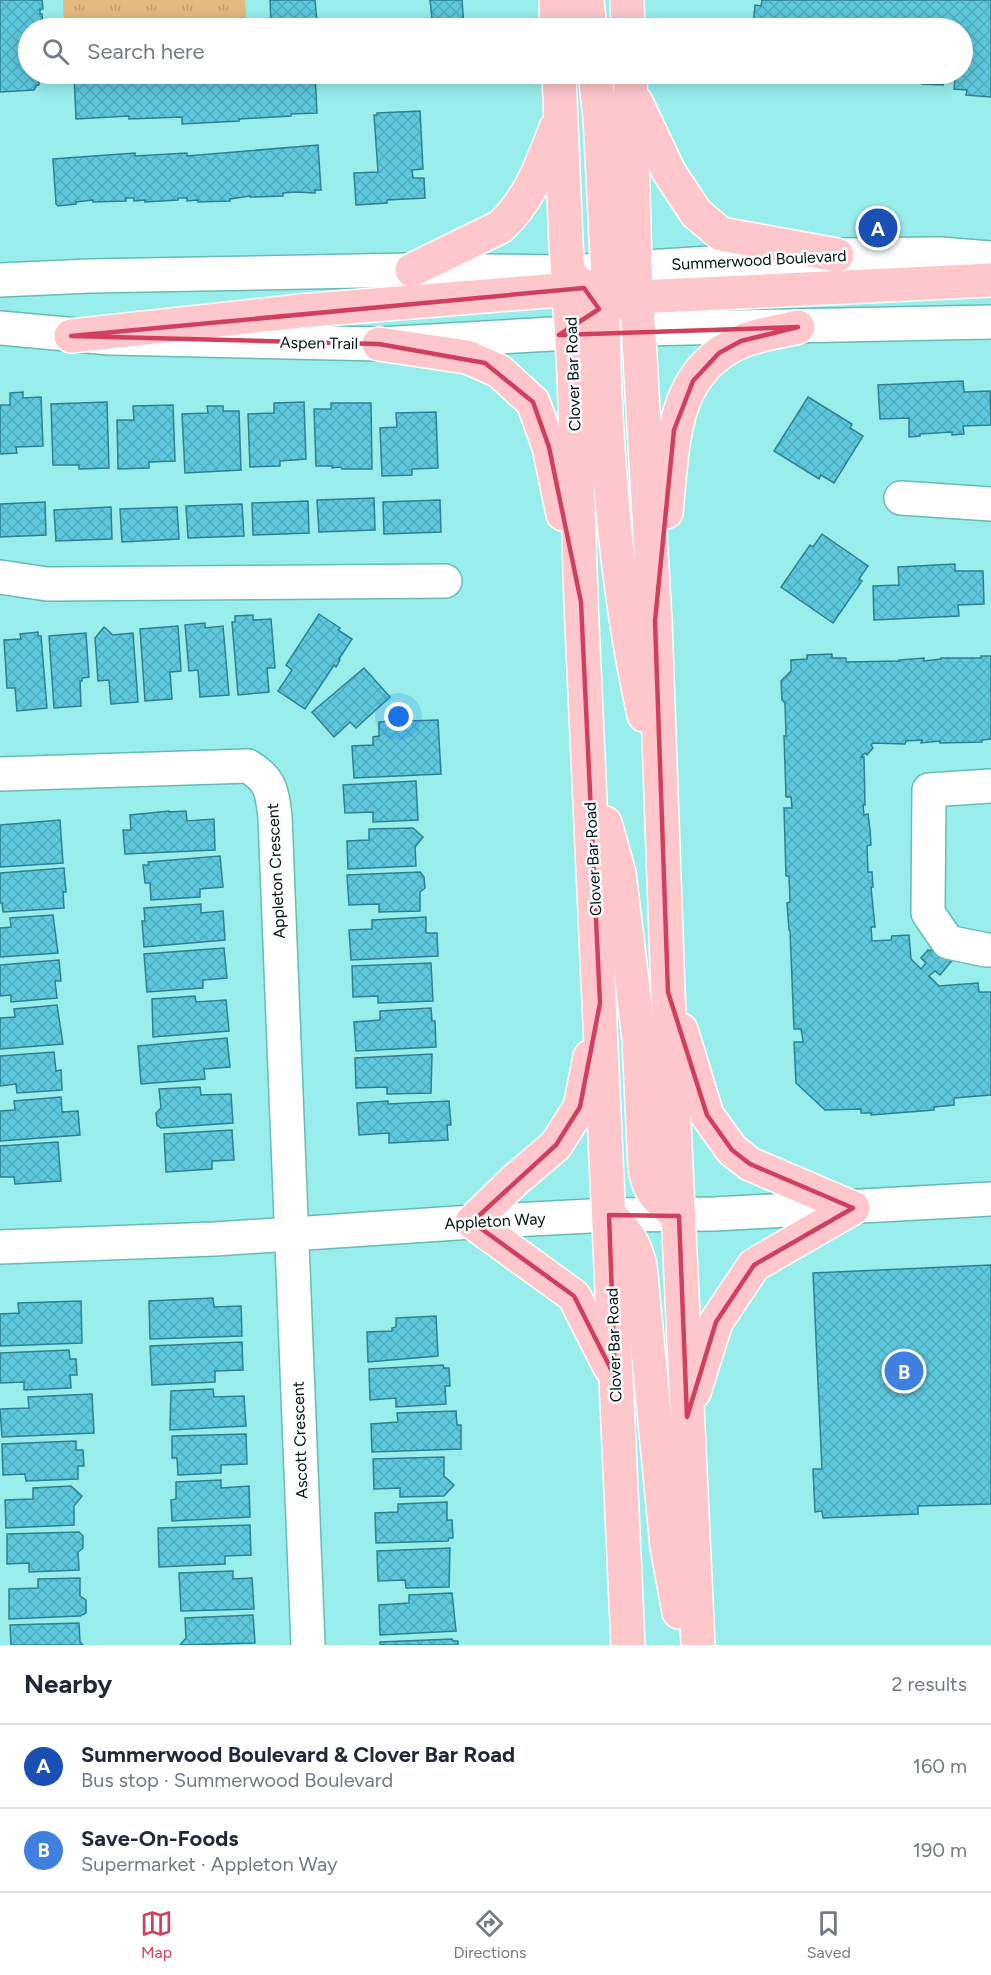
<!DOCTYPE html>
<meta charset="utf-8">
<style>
:root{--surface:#fff;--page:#f2f2f3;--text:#1f2937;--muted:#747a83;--line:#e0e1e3;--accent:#d0405d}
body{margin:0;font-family:Figtree,sans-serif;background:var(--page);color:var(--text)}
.you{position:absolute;left:399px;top:717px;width:21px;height:21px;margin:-15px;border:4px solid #fff;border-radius:50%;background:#1a73e8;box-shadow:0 0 0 9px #1a73e833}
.badge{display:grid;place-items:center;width:39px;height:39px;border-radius:50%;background:var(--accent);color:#fff;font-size:20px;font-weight:700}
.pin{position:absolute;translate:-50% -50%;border:3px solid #fff;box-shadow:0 2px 6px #0006}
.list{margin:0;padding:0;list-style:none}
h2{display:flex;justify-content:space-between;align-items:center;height:78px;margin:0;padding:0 24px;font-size:26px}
h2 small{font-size:20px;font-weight:400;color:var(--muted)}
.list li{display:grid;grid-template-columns:39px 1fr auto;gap:18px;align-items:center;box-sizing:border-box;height:84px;padding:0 24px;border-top:2px solid var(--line)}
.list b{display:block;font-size:22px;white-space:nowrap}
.list p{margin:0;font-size:20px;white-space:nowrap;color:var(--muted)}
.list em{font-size:20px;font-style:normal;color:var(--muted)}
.icon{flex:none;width:33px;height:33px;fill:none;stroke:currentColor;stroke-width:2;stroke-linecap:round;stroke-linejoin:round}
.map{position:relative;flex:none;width:991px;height:1645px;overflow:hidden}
.search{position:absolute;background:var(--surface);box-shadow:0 3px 15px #0003;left:18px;right:18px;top:18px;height:66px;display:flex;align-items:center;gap:15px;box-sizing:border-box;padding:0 21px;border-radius:33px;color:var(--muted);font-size:22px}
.sheet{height:246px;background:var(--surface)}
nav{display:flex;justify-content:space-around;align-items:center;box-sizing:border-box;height:84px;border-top:2px solid var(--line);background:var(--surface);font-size:16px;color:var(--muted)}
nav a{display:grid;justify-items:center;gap:3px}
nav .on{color:var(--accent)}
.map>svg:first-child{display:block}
.grass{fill:url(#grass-tufts)}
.building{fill:url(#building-cross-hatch);stroke:#2b8191;stroke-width:1.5}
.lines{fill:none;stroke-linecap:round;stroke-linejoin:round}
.minor-casing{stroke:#66bbb9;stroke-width:36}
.major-casing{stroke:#fff;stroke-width:36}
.minor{stroke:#fff;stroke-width:33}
.major{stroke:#fdc7cc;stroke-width:33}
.marked{fill:none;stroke:#d0405d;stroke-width:4.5;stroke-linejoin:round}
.labels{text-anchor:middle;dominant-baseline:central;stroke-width:5;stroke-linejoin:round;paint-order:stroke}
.street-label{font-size:16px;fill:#001212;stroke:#fdfdfd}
</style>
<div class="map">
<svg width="991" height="1645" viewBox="0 0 991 1645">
<defs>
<pattern id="grass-tufts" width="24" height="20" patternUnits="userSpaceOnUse" patternTransform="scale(1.5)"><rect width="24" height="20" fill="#e6b97f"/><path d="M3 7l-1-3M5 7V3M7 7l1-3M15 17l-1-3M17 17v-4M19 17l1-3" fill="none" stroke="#c49e6d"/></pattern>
<pattern id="building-cross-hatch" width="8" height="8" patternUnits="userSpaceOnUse" patternTransform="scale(1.5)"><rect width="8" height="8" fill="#5ec9de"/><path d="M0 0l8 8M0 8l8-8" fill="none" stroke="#50acbd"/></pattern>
</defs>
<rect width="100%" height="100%" fill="#99eeec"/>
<polygon class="grass" points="63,0 245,0 247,28 64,28"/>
<g class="building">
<polygon points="0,0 42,0 43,9 40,9 40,14 42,14 43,28 28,28 28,74 38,74 39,85 37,85 34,90 0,92"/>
<polygon points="270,0 315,0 317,22 271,25"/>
<polygon points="430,0 462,0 464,28 433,28"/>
<polygon points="762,0 991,0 991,97 966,95 967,90 954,89 955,79 944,78 943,85 922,84 923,80 902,78 902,82 868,79 868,75 843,74 962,74 962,28 753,28 755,5 761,6"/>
<polygon points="74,74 184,74 184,77 231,74 315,74 317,113 291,114 291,116 239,119 239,121 182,124 182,117 129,119 129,116 76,119"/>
<polygon points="378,74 434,74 434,79 405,80 404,74"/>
<polygon points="755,74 817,74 817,79"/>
<polygon points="420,111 423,169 412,170 413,178 424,178 425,198 387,200 387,203 356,205 354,173 378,172 374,115 377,115 377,113"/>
<polygon points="318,145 321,190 315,190 315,193 295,192 283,193 283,196 250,197 250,196 230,199 230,201 198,202 198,200 187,201 187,198 178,198 178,200 145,202 145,200 134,201 134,198 126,198 126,201 93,202 93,200 76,202 76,204 58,206 56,204 53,159 135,153 135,156 187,153 187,156"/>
<polygon points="963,381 964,392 990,391 991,425 963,426 964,434 952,435 952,432 920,434 920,436 909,437 909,418 880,419 878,385"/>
<polygon points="23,392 23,398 41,397 43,446 16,447 17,453 0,454 0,405 10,405 10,393"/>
<polygon points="808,397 852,424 850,428 863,436 834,483 821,475 819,479 774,451"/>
<polygon points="107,402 109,468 79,469 79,465 53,465 51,404"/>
<polygon points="304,402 306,459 280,461 280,466 250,467 248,414 274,413 274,403"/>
<polygon points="331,403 371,403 372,469 342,469 341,467 332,468 332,466 316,466 314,409 331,409"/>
<polygon points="173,405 175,461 149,462 149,468 118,469 117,420 134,420 133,406"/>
<polygon points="207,406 223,406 223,411 239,411 241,470 185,473 182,414 208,413"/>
<polygon points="436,412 438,468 412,469 412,475 382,476 380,428 397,427 396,413"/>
<polygon points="374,498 375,530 319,532 317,500"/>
<polygon points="440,500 441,532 384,534 383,502"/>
<polygon points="308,501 309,533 253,535 252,503"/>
<polygon points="45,502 46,535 0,537 0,504"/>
<polygon points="242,504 244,536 188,538 186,506"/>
<polygon points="111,507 112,539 56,541 54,510"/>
<polygon points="177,507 179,539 122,542 120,509"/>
<polygon points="822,534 868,566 859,579 862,581 833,623 781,587 810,545 813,547"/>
<polygon points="955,564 955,571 983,571 984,604 958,605 959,616 874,620 873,586 899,585 898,567"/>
<polygon points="319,614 340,628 338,630 352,639 339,659 340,660 336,667 334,665 305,709 278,691 292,670 286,665"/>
<polygon points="253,615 253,620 271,619 275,668 267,668 269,692 238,695 232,622 235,622 235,616"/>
<polygon points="205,623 205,628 223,626 229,695 200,697 198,670 189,671 185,625"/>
<polygon points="178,626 181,671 170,672 172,699 145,701 140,629"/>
<polygon points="104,627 113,635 133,633 138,702 111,704 109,680 98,681 95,638"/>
<polygon points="38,632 38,636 41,636 47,708 17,711 15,688 7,688 4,640 21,639 20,634"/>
<polygon points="86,633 89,677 82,678 82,681 80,681 81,706 54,708 49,636"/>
<polygon points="832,654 832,658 846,658 846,662 900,661 899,660 924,658 924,661 941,659 941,658 981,658 981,656 991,656 991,739 982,740 982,742 940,743 940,741 921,743 922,740 906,741 905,744 873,743 871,745 873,748 867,755 865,753 861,757 864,757 865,805 863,805 864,815 868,814 870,830 871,845 867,846 868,872 872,872 873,887 871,887 875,927 871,927 872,941 891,940 892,936 909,935 911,959 921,969 926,963 921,958 928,950 930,951 954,923 972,940 964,946 940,975 935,971 929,976 939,986 978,983 979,992 991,992 991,1095 954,1098 954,1105 934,1107 934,1110 871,1115 871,1113 861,1113 861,1109 825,1110 796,1083 794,1042 803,1042 803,1040 801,1029 794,1029 790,931 789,930 787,903 790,902 789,876 786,876 784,808 792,808 791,797 786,797 784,736 786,736 785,703 782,700 781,681 791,671 791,660 807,659 807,655"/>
<polygon points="364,668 390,697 356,728 350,722 334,737 312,712"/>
<polygon points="438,720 441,774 354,778 352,746 373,745 373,737 379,736 379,722"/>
<polygon points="416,781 418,820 373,822 373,812 345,813 343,785"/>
<polygon points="169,811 169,812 186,811 187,821 214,819 215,850 125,854 123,830 131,830 130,815"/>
<polygon points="60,820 63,863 0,867 0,825"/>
<polygon points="413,828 423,837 415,847 416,866 348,869 347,841 369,840 369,829"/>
<polygon points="220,856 223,887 200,889 200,897 151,900 150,883 145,883 143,865 149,865 148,862"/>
<polygon points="64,868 66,892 63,892 64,908 3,912 2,903 0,903 0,873"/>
<polygon points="420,872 424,877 425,888 420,892 420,911 379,912 379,904 349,905 347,875"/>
<polygon points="201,904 201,913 223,911 225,940 144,947 142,921 145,921 144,908"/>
<polygon points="53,915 58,953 0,957 0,928 11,927 10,918"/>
<polygon points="426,917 426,933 437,933 438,956 351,960 349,930 372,929 372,920"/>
<polygon points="224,948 227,978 203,980 203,988 147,992 144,954"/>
<polygon points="59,960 61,981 55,981 57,998 11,1002 11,995 0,996 0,965"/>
<polygon points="431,963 433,1001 378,1003 378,996 353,997 352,966"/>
<polygon points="195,996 196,1002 226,1000 229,1031 153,1037 152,999"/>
<polygon points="57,1005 63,1044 0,1049 0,1018 15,1017 14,1009"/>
<polygon points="431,1008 432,1021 435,1021 436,1047 356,1051 354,1022 380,1020 380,1011"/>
<polygon points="227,1038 230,1067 204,1069 205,1079 141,1084 138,1046"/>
<polygon points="54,1052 56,1071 61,1070 62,1090 17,1093 16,1084 0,1086 0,1056"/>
<polygon points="432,1054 431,1093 387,1094 387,1087 356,1088 355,1058"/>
<polygon points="200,1087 201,1095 231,1094 233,1123 161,1128 157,1125 156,1113 161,1108 159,1089"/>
<polygon points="61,1097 62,1112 78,1111 80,1135 0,1141 0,1111 15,1110 14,1101"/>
<polygon points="388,1101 388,1104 449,1101 451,1125 447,1125 448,1140 389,1143 389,1133 359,1135 357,1103"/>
<polygon points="232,1130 234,1160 212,1161 212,1169 166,1172 164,1134"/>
<polygon points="58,1142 61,1181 15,1184 14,1177 0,1177 0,1146"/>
<polygon points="991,1265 991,1504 918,1506 918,1514 823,1518 822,1511 815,1512 813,1469 822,1469 813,1273"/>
<polygon points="213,1298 214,1307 241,1306 242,1336 150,1339 149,1301"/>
<polygon points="81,1301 82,1343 0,1346 0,1314 19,1313 18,1303"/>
<polygon points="436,1316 438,1356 368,1362 367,1332 392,1331 392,1328 396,1327 396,1318"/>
<polygon points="242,1342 243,1370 215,1371 215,1382 152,1385 150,1346"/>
<polygon points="69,1350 70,1359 76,1359 77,1375 70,1375 71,1388 24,1390 24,1382 0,1383 0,1353"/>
<polygon points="443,1365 444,1368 449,1368 450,1386 445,1386 446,1404 396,1407 396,1398 370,1400 369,1369"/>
<polygon points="213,1389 214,1397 244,1396 246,1426 170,1430 171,1391"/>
<polygon points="92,1394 94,1433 2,1437 0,1409 29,1408 28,1397"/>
<polygon points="456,1411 457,1425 461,1425 461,1449 372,1452 371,1424 398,1422 397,1413"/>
<polygon points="246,1434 247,1464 221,1465 221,1473 178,1475 177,1458 172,1458 172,1436"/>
<polygon points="76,1441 76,1450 83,1450 84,1466 78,1466 78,1479 26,1481 25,1474 3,1475 2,1444"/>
<polygon points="444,1457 444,1476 454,1485 444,1496 400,1497 400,1488 374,1489 373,1459"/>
<polygon points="221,1480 221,1488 249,1486 250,1517 172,1521 171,1500 176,1499 176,1482"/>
<polygon points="71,1486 82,1496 74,1506 74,1525 6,1528 5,1500 33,1499 33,1488"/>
<polygon points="447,1502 447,1520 452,1520 453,1538 449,1538 448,1541 376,1543 375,1513 398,1512 398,1504"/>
<polygon points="250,1525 251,1555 225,1556 225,1564 159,1567 158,1528"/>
<polygon points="79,1532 83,1536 83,1548 78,1552 79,1570 29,1572 29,1563 7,1564 7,1534"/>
<polygon points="450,1548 449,1587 406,1588 405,1580 378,1581 377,1551"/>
<polygon points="233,1571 233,1579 252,1578 254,1609 181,1611 179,1573"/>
<polygon points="80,1578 80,1596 86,1600 86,1613 80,1616 9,1619 9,1589 38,1588 38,1579"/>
<polygon points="452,1593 456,1631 380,1635 379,1605 409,1603 409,1595"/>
<polygon points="253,1615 255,1643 180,1645 186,1638 185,1618"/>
<polygon points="79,1623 80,1642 83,1645 11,1645 10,1625"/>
<polygon points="452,1639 453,1641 458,1641 458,1645 380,1645 380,1642"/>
</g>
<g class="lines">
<g class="minor-casing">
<g id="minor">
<polyline points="0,280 90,276 412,270 568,272 837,255 941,254 991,258"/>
<polyline points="0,328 110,338 379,344 639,329 991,322"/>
<polyline points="901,498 991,504"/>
<polyline points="0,577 47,584 445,581"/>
<path d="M 0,774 L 248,766 C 271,780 272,791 275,817 L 308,1645"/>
<polyline points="991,786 929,790 928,913 948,942 986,950 991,950"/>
<polyline points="0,1247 215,1239 472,1222 609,1215 714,1214 991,1199"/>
</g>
</g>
<g class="major-casing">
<g id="major">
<polyline points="556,0 557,28"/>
<polyline points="587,0 590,28"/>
<polyline points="627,0 628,28"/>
<polyline points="559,74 566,243 574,373 581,602 628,1645"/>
<polyline points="595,74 600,116 608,277 613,303"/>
<polyline points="630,74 635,269 655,621 668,992 698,1645"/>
<polyline points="636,102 669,172 696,213 721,234 837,255"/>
<path d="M 412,270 L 500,227 C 530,200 542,164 556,128"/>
<path d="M 569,274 C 585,288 599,303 603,324 C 605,454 616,587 644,715"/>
<polyline points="616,302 637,297 991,280"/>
<path d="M 71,336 L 300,311 L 584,288 C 602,285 620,281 635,269"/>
<polyline points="379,344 467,357 499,371 523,393 533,402 549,447 563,514"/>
<path d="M 666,512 C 673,447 670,372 740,342 C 758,334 779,332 798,327"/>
<path d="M 605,823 L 619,873 L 639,1039 L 645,1168 C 649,1194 658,1200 679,1216"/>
<polyline points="681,1030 707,1115 732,1150 750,1164 853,1208"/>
<polyline points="590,1057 580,1107 556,1145 514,1181 472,1222 574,1296 610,1367"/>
<path d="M 609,1215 C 627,1231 635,1244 640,1266 L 667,1546 L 679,1612"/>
<polyline points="694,1392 716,1322 754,1265 853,1208"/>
</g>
</g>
<use href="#minor" class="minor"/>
<use href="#major" class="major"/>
</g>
<path class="marked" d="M 584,288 L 599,309 L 559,335 L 798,327 L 741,341 L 719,353 L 693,381 L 674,430 L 655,621 L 668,992 L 707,1115 L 732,1150 L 750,1164 L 853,1208 L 754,1265 L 716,1322 L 687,1417 L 679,1216 L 609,1215 L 615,1377 L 574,1296 L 472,1222 L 556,1145 L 580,1107 L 600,1003 L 581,602 L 549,447 L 533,402 L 485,363 L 379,344 L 71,336 Z"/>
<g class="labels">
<g class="street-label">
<text transform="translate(759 260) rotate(-3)">Summerwood Boulevard</text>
<text transform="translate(319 343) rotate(1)">Aspen Trail</text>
<text transform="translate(573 374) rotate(-92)">Clover Bar Road</text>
<text transform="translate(593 859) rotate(-93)">Clover Bar Road</text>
<text transform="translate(276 871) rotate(-93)">Appleton Crescent</text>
<text transform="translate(495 1221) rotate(-3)">Appleton Way</text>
<text transform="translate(614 1345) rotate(-92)">Clover Bar Road</text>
<text transform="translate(300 1440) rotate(-92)">Ascott Crescent</text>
</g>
</g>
</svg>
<div class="you"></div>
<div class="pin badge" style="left:878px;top:228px;background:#1a4fb4">A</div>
<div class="pin badge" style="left:904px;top:1371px;background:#3f7fe0">B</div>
<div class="search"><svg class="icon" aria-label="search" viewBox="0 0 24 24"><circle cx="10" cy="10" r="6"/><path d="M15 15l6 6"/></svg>Search here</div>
</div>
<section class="sheet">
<h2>Nearby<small>2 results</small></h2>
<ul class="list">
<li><span class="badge" style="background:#1a4fb4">A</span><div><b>Summerwood Boulevard &amp; Clover Bar Road</b><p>Bus stop · Summerwood Boulevard</p></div><em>160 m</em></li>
<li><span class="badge" style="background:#3f7fe0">B</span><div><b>Save-On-Foods</b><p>Supermarket · Appleton Way</p></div><em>190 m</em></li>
</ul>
</section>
<nav>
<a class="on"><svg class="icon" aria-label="map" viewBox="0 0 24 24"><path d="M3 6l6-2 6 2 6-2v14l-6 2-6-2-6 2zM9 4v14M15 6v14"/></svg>Map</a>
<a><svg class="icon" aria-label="directions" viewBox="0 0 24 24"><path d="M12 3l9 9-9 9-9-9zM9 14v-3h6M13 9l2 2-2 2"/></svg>Directions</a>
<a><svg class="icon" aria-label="saved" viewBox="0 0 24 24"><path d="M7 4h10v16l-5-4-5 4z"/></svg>Saved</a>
</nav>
